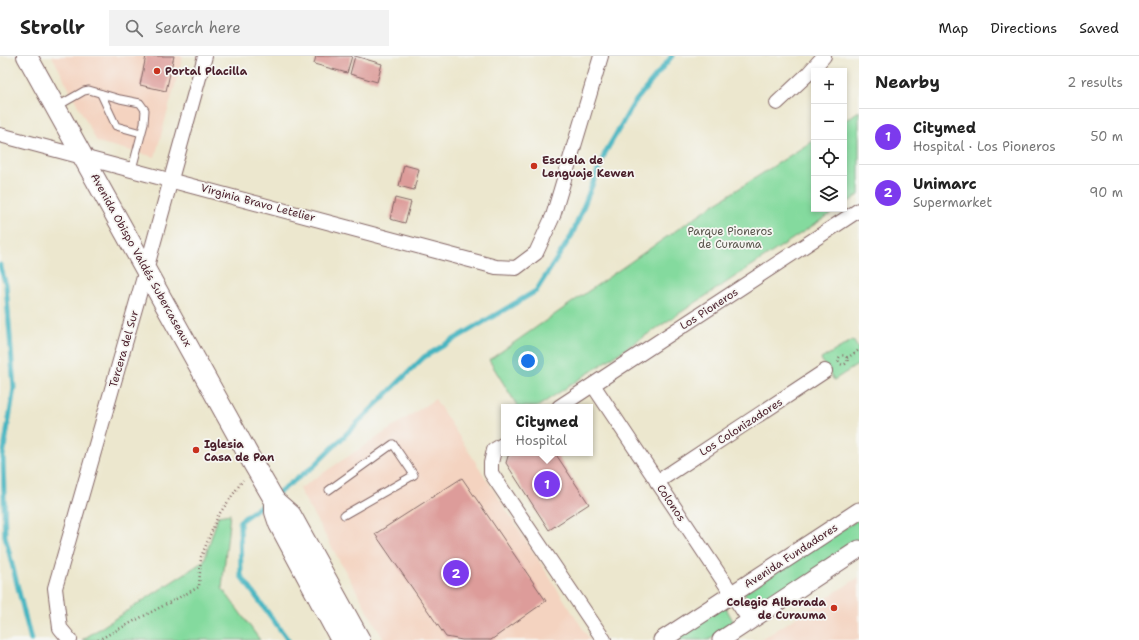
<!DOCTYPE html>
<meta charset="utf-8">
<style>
:root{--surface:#fff;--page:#f2f2f2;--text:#222;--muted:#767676;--line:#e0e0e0;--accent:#7c3aed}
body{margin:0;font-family:"Shantell Sans",sans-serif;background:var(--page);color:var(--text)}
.controls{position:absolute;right:12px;top:12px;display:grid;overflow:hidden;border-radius:0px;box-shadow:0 2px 6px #0003}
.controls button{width:36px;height:36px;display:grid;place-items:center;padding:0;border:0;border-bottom:1px solid var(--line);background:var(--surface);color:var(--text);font:20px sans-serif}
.you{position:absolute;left:528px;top:305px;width:14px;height:14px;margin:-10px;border:3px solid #fff;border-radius:50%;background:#1a73e8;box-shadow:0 0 0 6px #1a73e833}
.badge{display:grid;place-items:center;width:26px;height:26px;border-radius:50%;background:var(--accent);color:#fff;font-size:13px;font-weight:700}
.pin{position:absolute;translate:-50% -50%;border:2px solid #fff;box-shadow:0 1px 4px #0006}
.popup{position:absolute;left:501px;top:348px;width:92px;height:52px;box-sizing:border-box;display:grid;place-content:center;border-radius:0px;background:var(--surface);filter:drop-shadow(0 1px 3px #0005);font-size:13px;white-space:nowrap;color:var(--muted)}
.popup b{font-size:15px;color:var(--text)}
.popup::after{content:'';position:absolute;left:50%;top:100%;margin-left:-8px;border:8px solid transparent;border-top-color:var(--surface)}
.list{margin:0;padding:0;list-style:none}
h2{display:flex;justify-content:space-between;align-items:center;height:52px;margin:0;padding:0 16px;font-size:17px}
h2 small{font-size:13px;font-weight:400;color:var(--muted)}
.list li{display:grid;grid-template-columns:26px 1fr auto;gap:12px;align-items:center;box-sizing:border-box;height:56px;padding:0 16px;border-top:1px solid var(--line)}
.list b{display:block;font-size:15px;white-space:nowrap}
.list p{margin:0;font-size:13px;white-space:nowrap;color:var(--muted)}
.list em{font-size:13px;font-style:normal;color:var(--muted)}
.icon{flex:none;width:22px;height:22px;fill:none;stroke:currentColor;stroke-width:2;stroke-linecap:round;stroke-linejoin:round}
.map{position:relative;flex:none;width:859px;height:584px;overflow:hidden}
header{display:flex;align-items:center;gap:24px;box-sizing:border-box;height:56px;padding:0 20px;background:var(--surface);border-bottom:1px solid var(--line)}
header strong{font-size:19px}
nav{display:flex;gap:22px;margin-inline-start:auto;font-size:14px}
.search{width:280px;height:36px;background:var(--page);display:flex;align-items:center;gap:10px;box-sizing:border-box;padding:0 14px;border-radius:0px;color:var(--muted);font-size:15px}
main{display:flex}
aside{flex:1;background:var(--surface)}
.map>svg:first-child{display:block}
.built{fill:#f4d3c0}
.green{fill:#84da9e;stroke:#677c64}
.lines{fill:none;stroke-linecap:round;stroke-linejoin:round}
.stream{stroke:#46b5c1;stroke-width:5}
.building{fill:#dd9c9a}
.service-casing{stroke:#836564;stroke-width:9}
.minor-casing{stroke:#836564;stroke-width:16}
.tertiary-casing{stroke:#836564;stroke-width:19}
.secondary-casing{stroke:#836564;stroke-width:22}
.path{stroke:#836564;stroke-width:2.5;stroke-dasharray:1 3;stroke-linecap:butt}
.service{stroke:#fff;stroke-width:7}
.minor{stroke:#fff;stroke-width:14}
.tertiary{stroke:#fff;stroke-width:17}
.secondary{stroke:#fff;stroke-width:20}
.poi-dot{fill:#c8321e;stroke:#f6f6f2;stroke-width:1.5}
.labels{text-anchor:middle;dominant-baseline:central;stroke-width:3.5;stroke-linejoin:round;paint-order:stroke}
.poi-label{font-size:11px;font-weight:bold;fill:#4a1f2b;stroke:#f6f6f2;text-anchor:start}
.street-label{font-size:11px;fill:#4a1f2b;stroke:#f6f6f2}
.park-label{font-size:11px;fill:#5b574e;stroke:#f6f6f2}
</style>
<header>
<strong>Strollr</strong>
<div class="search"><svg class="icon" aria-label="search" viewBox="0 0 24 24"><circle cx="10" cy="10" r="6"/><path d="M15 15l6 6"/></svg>Search here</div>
<nav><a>Map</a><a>Directions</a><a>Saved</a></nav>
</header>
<main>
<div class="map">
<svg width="859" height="584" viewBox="0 0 859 584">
<rect width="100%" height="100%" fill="#f6f6f2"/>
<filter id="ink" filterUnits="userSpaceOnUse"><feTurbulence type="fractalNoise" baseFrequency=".025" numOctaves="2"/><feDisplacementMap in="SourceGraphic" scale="8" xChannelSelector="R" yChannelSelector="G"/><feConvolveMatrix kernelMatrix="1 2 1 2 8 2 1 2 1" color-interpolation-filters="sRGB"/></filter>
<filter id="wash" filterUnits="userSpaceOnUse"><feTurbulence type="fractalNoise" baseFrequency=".012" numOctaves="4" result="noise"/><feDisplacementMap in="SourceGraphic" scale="16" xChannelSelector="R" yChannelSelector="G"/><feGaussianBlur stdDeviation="0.9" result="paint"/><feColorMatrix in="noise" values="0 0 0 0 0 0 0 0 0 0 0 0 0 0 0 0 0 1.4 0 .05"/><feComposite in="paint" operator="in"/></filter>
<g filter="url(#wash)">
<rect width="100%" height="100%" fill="#ece7ce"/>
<g class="built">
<polygon points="52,0 183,0 155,101 97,86"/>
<polygon points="435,343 590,584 384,584 299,433"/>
<polygon points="859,521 859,584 761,584"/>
</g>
<g class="green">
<polygon points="859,55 859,139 844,149 844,65"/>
<polygon points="814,84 814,153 838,153 537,351 518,351 489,304 704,155"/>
<polygon points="853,284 859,294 859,308 834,324 821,303"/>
<polygon points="230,458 222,532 260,584 82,584 204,505 218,460"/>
<polygon points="859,463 859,487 754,555 744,537"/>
<polygon points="725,550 734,567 709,584 672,584"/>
</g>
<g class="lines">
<g class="stream">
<polyline points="0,209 6,229 14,332 3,400 5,480 31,584"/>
<polyline points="275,439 314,410 424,301 536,235 572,179 605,97 634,47 672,0"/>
<polyline points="269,444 240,465 241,520 288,584"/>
</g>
</g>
<g id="blocks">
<g class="building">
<polygon points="146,0 174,0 166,35 140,29"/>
<polygon points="316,0 352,0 347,17 314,8"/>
<polygon points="355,0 382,8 377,26 350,18"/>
<polygon points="404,109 419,113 414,134 399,130"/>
<polygon points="395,142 411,146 405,167 390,163"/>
<polygon points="513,397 555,397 589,448 549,474 506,407 508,400"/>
<polygon points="462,422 546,545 491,584 462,584 446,581 375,478"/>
</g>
</g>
</g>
<g filter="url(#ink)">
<use href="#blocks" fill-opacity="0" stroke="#836564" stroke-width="1"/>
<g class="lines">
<g class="service-casing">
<g id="service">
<polyline points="101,38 116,70 141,77"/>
<polyline points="56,51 84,35 89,34 120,43 140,47 145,54 144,68 132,113"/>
<polyline points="329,434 393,388 414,419 344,459"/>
</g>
</g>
<g class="minor-casing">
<g id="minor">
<polyline points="777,47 808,18 824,0"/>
<polyline points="0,79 496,211 516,212 536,197 553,160 601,0"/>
<polyline points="593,329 750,565"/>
<polyline points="559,351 859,154"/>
<polyline points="504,388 494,394 491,407 491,417 604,584"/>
<polyline points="657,426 825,315"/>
<polyline points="70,584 60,572 55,532 146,214 205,0"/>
</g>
</g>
<g class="tertiary-casing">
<g id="tertiary">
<polyline points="662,584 859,455"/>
<polyline points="721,584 859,493"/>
</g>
</g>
<g class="secondary-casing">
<g id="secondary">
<polyline points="27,0 254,409 275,445 291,459 360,584"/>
<polyline points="275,445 275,456 279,468 341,584"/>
</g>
</g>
<g class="path">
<circle cx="843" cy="304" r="4.5"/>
<polyline points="847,302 859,294"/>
<polyline points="98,584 199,531 201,501 218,460 243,424"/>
</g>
<use href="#service" class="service"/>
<use href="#minor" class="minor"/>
<use href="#tertiary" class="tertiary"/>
<use href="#secondary" class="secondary"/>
</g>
</g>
<g class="poi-dot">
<circle cx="157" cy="15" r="4"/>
<circle cx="534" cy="110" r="4"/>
<circle cx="196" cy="394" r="4"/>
<circle cx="834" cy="552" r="4"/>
</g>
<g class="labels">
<g class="poi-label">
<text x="165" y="15">Portal Placilla</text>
<text x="542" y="104">Escuela de<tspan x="542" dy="13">Lenguaje Kewen</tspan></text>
<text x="204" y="388">Iglesia<tspan x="204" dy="13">Casa de Pan</tspan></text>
<text x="826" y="546" text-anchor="end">Colegio Alborada<tspan x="826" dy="13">de Curauma</tspan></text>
</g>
<g class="street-label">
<text transform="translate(258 147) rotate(15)">Virginia Bravo Letelier</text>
<text transform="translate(141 204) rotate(61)">Avenida Obispo Valdés Subercaseaux</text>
<text transform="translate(709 253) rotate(-33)">Los Pioneros</text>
<text transform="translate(124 293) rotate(-74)">Tercera del Sur</text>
<text transform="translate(741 371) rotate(-33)">Los Colonizadores</text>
<text transform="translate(671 447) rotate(56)">Colonos</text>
<text transform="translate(791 500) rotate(-33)">Avenida Fundadores</text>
</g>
<g class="park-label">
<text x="730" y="175">Parque Pioneros<tspan x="730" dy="13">de Curauma</tspan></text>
</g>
</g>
</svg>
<div class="controls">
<button>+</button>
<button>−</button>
<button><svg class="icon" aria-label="locate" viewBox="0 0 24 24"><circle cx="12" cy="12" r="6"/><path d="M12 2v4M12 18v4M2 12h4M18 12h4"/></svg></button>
<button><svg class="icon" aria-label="layers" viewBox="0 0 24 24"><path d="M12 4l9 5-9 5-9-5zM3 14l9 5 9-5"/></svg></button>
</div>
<div class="you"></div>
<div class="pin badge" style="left:547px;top:428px">1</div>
<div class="popup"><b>Citymed</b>Hospital</div>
<div class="pin badge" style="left:456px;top:517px">2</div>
</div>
<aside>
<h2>Nearby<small>2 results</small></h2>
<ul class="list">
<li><span class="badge">1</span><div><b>Citymed</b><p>Hospital · Los Pioneros</p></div><em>50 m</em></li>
<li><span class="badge">2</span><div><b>Unimarc</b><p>Supermarket</p></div><em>90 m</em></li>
</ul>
</aside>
</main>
